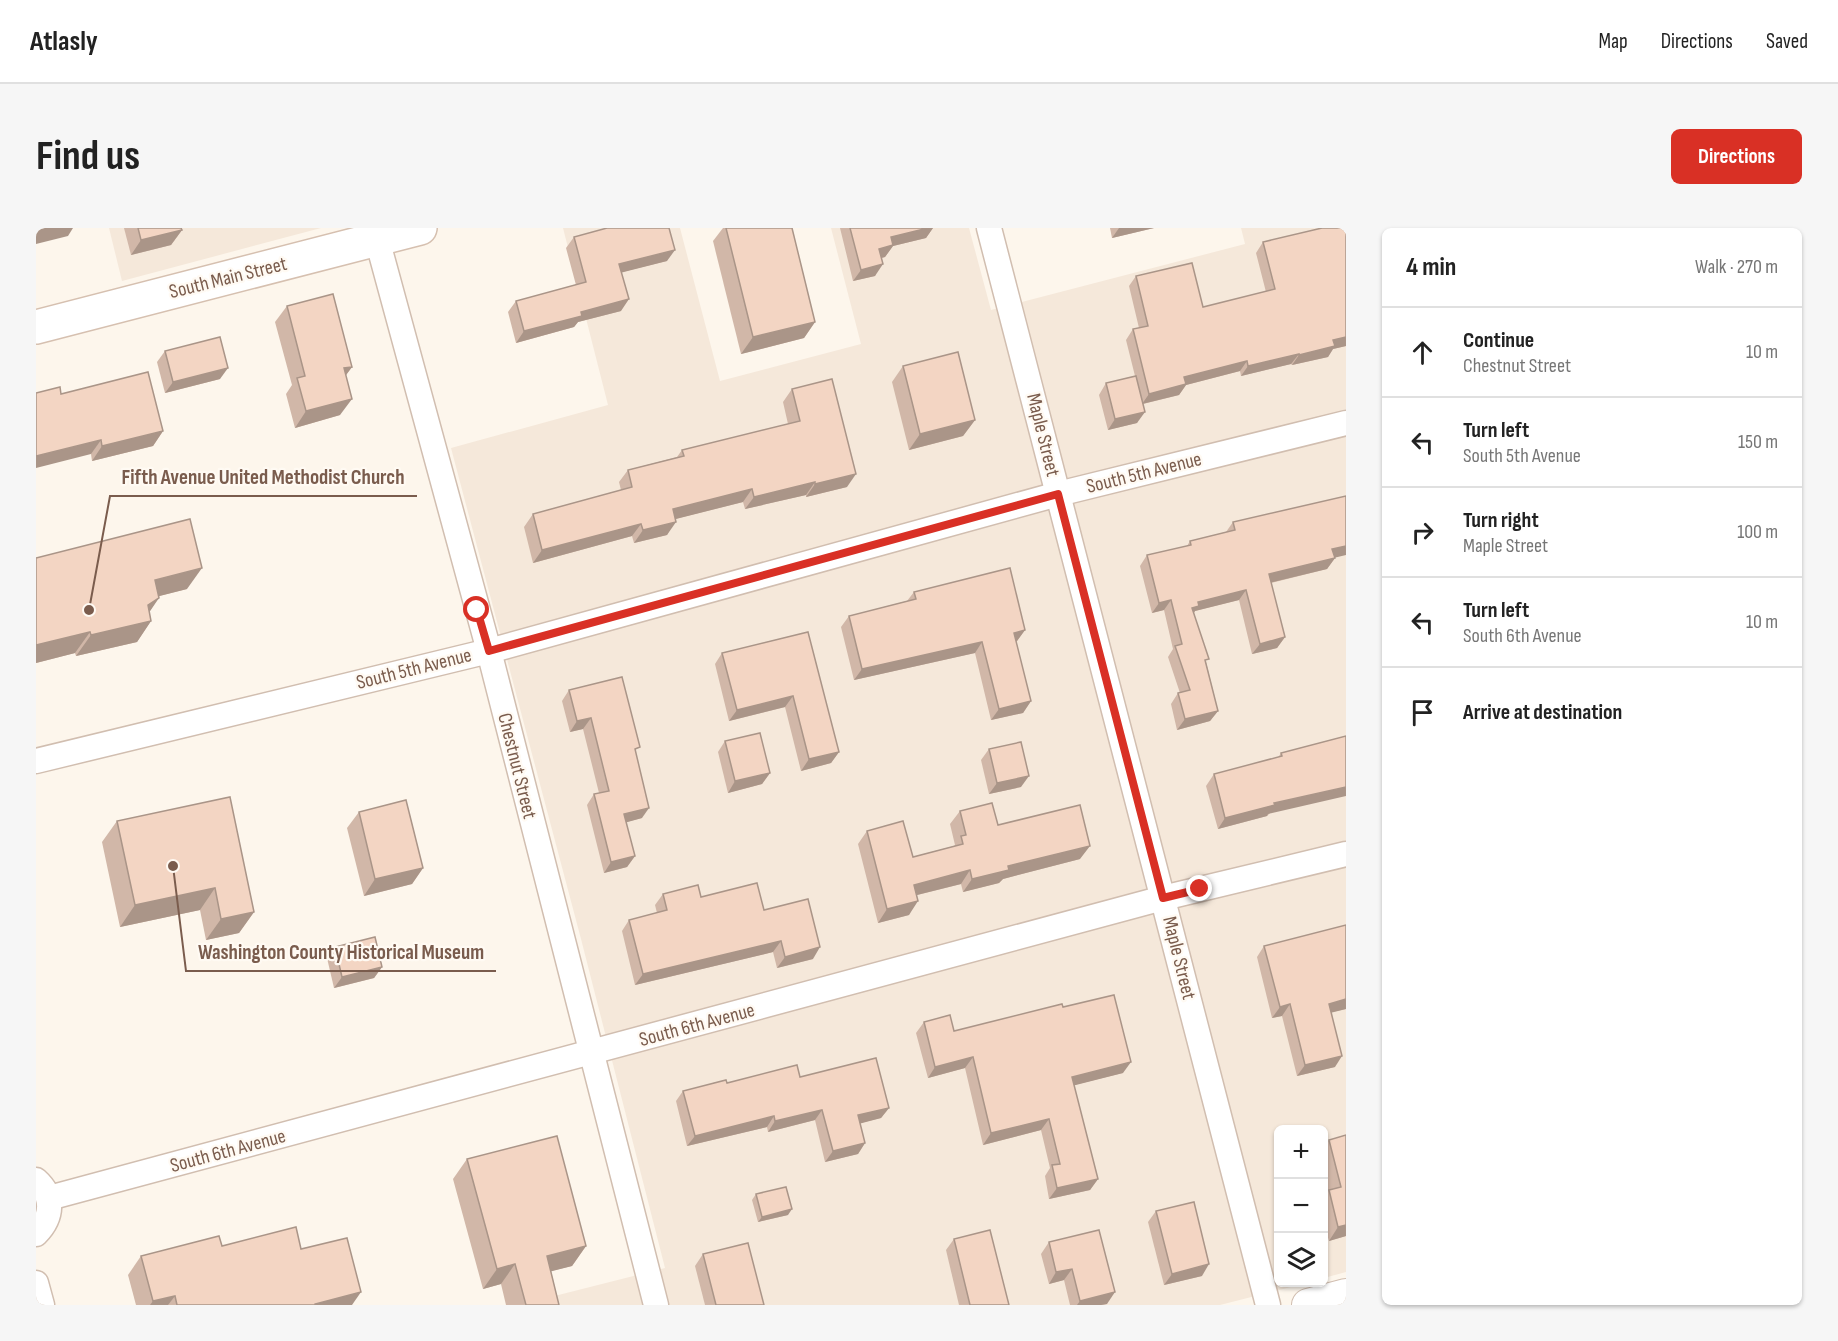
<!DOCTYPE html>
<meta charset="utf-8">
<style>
:root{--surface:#fff;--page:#f6f6f6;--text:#222;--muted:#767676;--line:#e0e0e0;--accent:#d93025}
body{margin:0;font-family:"Sofia Sans Condensed",sans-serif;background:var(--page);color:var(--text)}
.controls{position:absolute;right:18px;bottom:18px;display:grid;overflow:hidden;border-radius:9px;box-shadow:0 2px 4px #0004}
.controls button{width:54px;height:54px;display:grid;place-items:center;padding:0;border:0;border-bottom:2px solid var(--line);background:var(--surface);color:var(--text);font:30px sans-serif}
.stop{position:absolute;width:18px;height:18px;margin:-14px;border:4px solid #d93025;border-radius:50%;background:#fff}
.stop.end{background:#d93025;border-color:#fff;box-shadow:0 2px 6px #0008}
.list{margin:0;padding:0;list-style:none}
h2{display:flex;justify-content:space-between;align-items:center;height:78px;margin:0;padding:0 24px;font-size:26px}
h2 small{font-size:20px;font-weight:400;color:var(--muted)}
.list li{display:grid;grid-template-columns:39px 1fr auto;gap:18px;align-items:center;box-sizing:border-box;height:90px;padding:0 24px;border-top:2px solid var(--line)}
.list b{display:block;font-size:22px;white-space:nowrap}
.list p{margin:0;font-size:20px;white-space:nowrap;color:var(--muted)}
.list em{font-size:20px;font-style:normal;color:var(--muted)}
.icon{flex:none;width:33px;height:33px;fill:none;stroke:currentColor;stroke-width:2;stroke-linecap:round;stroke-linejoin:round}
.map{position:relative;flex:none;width:1310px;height:1077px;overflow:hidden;border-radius:9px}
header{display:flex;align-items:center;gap:36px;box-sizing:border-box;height:84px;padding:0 30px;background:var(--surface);border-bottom:2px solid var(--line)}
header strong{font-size:28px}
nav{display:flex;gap:33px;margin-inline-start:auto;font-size:21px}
.intro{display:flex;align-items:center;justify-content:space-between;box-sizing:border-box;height:144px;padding:0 36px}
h1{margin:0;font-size:42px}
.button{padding:15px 27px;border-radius:9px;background:var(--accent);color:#fff;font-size:21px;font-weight:700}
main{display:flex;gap:36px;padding:0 36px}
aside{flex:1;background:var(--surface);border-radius:9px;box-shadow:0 2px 4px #0004}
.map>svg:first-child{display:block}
.residential{fill:#f5e8da}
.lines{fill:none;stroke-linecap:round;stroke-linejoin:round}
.minor-casing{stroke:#d1beb0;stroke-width:27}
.tertiary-casing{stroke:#d1beb0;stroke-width:34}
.secondary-casing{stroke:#d6c0b0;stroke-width:36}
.minor{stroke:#fff;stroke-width:24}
.tertiary{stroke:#fff;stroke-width:32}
.secondary{stroke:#fff;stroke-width:33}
.wall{fill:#d1b7a8}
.shaded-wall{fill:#aa9588}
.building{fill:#f3d5c3;stroke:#aa9588;stroke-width:1.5}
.route{stroke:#d93025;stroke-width:8}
.labels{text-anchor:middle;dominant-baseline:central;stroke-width:4.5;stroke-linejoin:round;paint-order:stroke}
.street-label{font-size:20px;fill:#7a5c4d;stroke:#fffaf3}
.leader{fill:none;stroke:#7a5c4d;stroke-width:2}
.callout-dot{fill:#7a5c4d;stroke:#fffaf3;stroke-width:2}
.callout-label{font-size:21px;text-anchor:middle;font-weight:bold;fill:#7a5c4d;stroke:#fffaf3;stroke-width:4.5;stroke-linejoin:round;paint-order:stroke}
</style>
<header>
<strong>Atlasly</strong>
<nav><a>Map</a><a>Directions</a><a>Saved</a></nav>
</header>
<div class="intro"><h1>Find us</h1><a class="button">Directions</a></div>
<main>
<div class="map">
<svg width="1310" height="1077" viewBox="0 0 1310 1077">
<rect width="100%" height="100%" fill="#fdf6ec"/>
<g class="residential">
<polygon points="73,0 285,0 86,53"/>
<polygon points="527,0 644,0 684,153 825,116 795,0 933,0 955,82 1209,16 1205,0 1310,0 1310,1044 1288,1050 1288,902 1242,902 1242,1054 1271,1055 1184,1077 483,1077 629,1040 545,711 415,220 572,177"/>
</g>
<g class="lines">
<g class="minor-casing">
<g id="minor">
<polyline points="338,0 453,423 620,1077"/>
<polyline points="953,0 1232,1077"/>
<polyline points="0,533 453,423 1022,266 1310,195"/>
<path d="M 0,952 C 18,968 17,989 0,1006"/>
<polyline points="13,970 1127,670 1310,626"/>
<polyline points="0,1055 6,1077"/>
</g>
</g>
<g class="tertiary-casing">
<polyline id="tertiary" points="1272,1077 1310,1067"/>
</g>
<g class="secondary-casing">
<polyline id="secondary" points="0,99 384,0"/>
</g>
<use href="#minor" class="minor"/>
<use href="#tertiary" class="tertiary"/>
<use href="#secondary" class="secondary"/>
</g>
<g class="wall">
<polygon points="88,0 145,0 146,2 135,17 95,27"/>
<polygon points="687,0 756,0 779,94 768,110 705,126 677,13"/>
<polygon points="804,0 897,0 890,10 857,18 849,29 846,30 839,48 817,53"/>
<polygon points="1074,0 1118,0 1076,10"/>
<polygon points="1310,0 1310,118 1297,121 1292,129 1256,137 1255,136 1205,148 1204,143 1150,157 1143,167 1107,176 1101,195 1072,202 1063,167 1070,155 1099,148 1090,112 1097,101 1103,100 1093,58 1100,48 1167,79 1230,64 1220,25 1227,14"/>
<polygon points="538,9 631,33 586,44 585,83 542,94 538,99 480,115 472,84 480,73 540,57 530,20"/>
<polygon points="251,78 316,139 310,147 304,187 259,200 250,166 256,157 239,94"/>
<polygon points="129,123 184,151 129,165 121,134"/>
<polygon points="867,138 939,192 927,208 873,222 856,154"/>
<polygon points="756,161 811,259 770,269 770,267 709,281 707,274 639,291 631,307 598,315 596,308 497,335 488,299 497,286 585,262 583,254 592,242 641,229 646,222 752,196 747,174"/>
<polygon points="25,166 127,203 117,218 56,233 55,226"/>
<polygon points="1197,294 1299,330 1291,341 1235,355 1249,409 1241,420 1216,426 1203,372 1159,383 1158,385 1182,483 1174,493 1141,502 1135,476 1142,465 1144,465 1132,429 1137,421 1128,382 1116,385 1104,338 1111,327 1151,318 1154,313 1190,304"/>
<polygon points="0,330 151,361 123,368 113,384 115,393 101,414 40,428 39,425 0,435"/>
<polygon points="878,364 989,402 981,413 980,414 995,473 987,485 955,492 939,425 818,452 805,399 813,388 871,373"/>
<polygon points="772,404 803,524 795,535 765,543 749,479 693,493 679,436 686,425"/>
<polygon points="533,462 600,526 606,590 590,594 599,628 591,639 568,645 551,577 558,566 563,565 547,501 534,504 526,473"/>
<polygon points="1310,508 1231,588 1182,601 1170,558 1178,546 1242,530 1245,525"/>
<polygon points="689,513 734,545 726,556 692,565 682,524"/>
<polygon points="953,521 985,559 953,566 945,532"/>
<polygon points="924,583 962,597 1044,631 967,651 963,655 927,664 925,656 881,667 873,687 842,695 822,616 831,603 877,629 918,618 919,617 914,596"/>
<polygon points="323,584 387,640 376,656 328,668 311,600"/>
<polygon points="81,593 218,684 203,705 170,712 164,682 84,699 66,614"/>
<polygon points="627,666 665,669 728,682 777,731 741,740 737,724 599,757 586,703 593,692 621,685 619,677"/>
<polygon points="1228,718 1310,781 1296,784 1299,839 1261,848 1246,788 1236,790 1221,729"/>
<polygon points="299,719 346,739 338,750 298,760 291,730"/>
<polygon points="1027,779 1087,845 1038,857 1062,951 1054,962 1013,971 1009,948 1014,940 1005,902 947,917 929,840 892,850 880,805 888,794 918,803"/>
<polygon points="764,849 853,880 845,890 824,895 829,915 822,926 789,934 779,892 732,904 731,899 651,918 640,873 647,863 691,855"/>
<polygon points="1310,907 1310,1008 1293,1013 1287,993 1287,970 1292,963 1287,944 1287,919 1293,912"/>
<polygon points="431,931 550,1018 536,1038 515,1043 523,1077 470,1077 465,1056 447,1061 417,951"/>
<polygon points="720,966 752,987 722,994 716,972"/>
<polygon points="1120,983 1166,1048 1128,1057 1112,994"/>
<polygon points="918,1011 973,1077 923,1077 910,1022"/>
<polygon points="1013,1014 1071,1076 1065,1077 1034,1077 1028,1052 1013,1056 1005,1026"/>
<polygon points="186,1018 265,1021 316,1077 100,1077 92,1047 105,1028"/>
<polygon points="667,1026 728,1077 669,1077 659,1038"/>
</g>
<g class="shaded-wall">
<polygon points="8,0 37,0 32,8 0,16 0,2"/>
<polygon points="892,0 897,0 890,10 857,18 849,29 836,32 843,21 855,9"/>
<polygon points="1083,0 1118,0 1076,10"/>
<polygon points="146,2 135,17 95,27 105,12"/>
<polygon points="639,22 631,33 576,47 583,36"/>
<polygon points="847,36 839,48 817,53 825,42"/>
<polygon points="593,71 585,83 542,94 538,99 480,115 488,103 545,84"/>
<polygon points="779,94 768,110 705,126 717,109"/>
<polygon points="1310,109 1310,118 1297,121 1292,129 1256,137 1263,127 1297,112"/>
<polygon points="1263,126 1255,136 1205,148 1212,138"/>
<polygon points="1211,133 1204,143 1150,157 1143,167 1106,176 1113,166 1148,149"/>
<polygon points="316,139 304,155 308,140"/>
<polygon points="192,140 184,151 129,165 137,154"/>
<polygon points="316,171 304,187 259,200 270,183"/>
<polygon points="1109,184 1101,195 1072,202 1079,191"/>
<polygon points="939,192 927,208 873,222 884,206"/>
<polygon points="127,203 117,218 56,233 66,218"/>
<polygon points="65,212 55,226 0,240 0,228"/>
<polygon points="820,246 811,259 770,269 779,256"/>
<polygon points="779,254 770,267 709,281 718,269"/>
<polygon points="716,261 707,274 628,294 637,281"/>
<polygon points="640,294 631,307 598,315 607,302"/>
<polygon points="605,296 596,308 497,335 506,322"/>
<polygon points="1310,318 1310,327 1289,332 1296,321"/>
<polygon points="1299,330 1291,341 1225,357 1233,346"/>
<polygon points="166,340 151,361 104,373 119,352"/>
<polygon points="1210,362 1203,372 1159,383 1155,389 1156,380 1162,374"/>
<polygon points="123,370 108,392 115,393 101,414 40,428 55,407"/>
<polygon points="1135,372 1128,382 1116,385 1123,375"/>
<polygon points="989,402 981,413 970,416 978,405"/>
<polygon points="54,404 39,425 0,435 0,417"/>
<polygon points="1249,409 1241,420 1216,426 1224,416"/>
<polygon points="946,414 939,425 818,452 826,441"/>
<polygon points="757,468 749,479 693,493 701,482"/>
<polygon points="995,473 987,485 955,492 963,481"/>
<polygon points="1182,483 1174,493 1141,502 1149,491"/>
<polygon points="555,490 547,501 534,504 541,493"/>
<polygon points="803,524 795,535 765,543 773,531"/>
<polygon points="734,545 726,556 692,565 699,553"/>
<polygon points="993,548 985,559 953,566 961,555"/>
<polygon points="1310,559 1310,568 1232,586 1231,588 1182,601 1189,590 1238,575"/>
<polygon points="613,580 606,590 581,597 588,586"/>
<polygon points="1054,618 1044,631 967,651 963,655 927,664 936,651 972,638"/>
<polygon points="599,628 591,639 568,645 575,634"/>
<polygon points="387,640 376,656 328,668 339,651"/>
<polygon points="934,642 925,656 869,670 878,657"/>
<polygon points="179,660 164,682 84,699 99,677"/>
<polygon points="882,673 873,687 842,695 851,681"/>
<polygon points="218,684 203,705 170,712 185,691"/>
<polygon points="745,713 737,724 599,757 607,746"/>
<polygon points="784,719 777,731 741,740 749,729"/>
<polygon points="346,739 338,750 298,760 306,749"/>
<polygon points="1310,771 1310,781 1286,787 1293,776"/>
<polygon points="1254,776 1246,788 1236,790 1244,779"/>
<polygon points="1306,828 1299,839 1261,848 1269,837"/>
<polygon points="937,829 929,840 892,850 899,839"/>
<polygon points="1095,834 1087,845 1028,860 1036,849"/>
<polygon points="853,880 845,890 815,898 822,887"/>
<polygon points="786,882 779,892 732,904 739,893"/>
<polygon points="738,888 731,899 651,918 659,908"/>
<polygon points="1013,891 1005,902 947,917 955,905"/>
<polygon points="829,915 822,926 789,934 797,923"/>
<polygon points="1062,951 1054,962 1013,971 1021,960"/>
<polygon points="756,981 752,987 722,994 726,989"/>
<polygon points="1310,997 1310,1008 1293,1013 1302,999"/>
<polygon points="550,1018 536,1038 497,1048 511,1028"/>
<polygon points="479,1036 465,1056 447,1061 461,1041"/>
<polygon points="1173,1036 1166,1048 1128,1057 1136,1046"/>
<polygon points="1036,1041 1028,1052 1013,1056 1020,1044"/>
<polygon points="325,1064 316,1077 278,1077 279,1076"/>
<polygon points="1079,1064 1071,1076 1065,1077 1041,1077 1044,1073"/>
<polygon points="139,1068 132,1077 114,1077 117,1073"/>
</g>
<g class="building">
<polygon points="102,0 145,0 146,2 105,12"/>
<polygon points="571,0 633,0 639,22 583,36 593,71 545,84 546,88 488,103 480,73 550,54 538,9"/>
<polygon points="690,0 756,0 779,94 717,109"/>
<polygon points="814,0 892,0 855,9 857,17 843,21 847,36 825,42"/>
<polygon points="1286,0 1310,0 1310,109 1297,112 1299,118 1263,127 1263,126 1212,138 1211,133 1148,149 1150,156 1113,166 1097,101 1112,98 1100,48 1156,35 1167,79 1239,61 1227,14"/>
<polygon points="297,66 316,139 308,140 316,171 270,183 261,150 269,148 251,78"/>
<polygon points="184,109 192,140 137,154 129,123"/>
<polygon points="922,124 939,192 884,206 867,138"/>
<polygon points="112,144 127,203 66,218 65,212 0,228 0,165 24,159 25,166"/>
<polygon points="1100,148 1109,184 1079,191 1070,155"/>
<polygon points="796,151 820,246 779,256 779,254 718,269 716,261 637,281 640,294 607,302 605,296 506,322 497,286 596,259 592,242 648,228 646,222 764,193 756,161"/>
<polygon points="1310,268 1310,318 1296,321 1299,330 1233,346 1249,409 1224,416 1210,362 1162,374 1163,378 1156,380 1173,431 1169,432 1182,483 1149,491 1142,465 1154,462 1139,418 1146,416 1135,372 1123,375 1111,327 1155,317 1154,313 1199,302 1197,294"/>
<polygon points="154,291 166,340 119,352 123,370 112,377 115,393 55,407 54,404 0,417 0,330"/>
<polygon points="974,340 989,402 978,405 995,473 963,481 946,414 826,441 813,388 880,371 878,364"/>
<polygon points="772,404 803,524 773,531 757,468 701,482 686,425"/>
<polygon points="586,449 604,519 599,521 613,580 588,586 599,628 575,634 558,566 573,563 555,490 541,493 533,462"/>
<polygon points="724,505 734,545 699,553 689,513"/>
<polygon points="1310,508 1310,559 1238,575 1239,577 1189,590 1178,546 1246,528 1245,525"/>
<polygon points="985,514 993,548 961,555 953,521"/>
<polygon points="194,569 218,684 185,691 179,660 99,677 81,593"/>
<polygon points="370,572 387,640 339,651 323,584"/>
<polygon points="956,575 962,597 1044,577 1054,618 972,638 973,642 936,651 934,642 878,657 882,673 851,681 831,603 867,593 877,629 927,616 925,608 930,607 924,583"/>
<polygon points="721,655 728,682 772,671 784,719 749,729 745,713 607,746 593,692 631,682 627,666 662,657 665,669"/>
<polygon points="1310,697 1310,771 1293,776 1306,828 1269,837 1254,776 1244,779 1228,718"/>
<polygon points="339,709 346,739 306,749 299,719"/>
<polygon points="1078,767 1095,834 1036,849 1062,951 1021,960 1016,937 1024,936 1013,891 955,905 937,829 899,839 888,794 914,787 918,803 1026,776 1027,779"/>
<polygon points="840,830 853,880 822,887 829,915 797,923 786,882 739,893 738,888 659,908 647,863 690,852 691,855 761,837 764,849"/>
<polygon points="1310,907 1310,997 1302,999 1293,962 1305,959 1293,912"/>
<polygon points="521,908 550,1018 511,1028 523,1077 490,1077 479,1036 461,1041 431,931"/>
<polygon points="750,959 756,981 726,989 720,966"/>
<polygon points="1158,974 1173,1036 1136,1046 1120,983"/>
<polygon points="260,999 265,1021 311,1010 325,1064 279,1076 279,1077 141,1077 139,1068 117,1073 105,1028 183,1008 186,1018"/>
<polygon points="954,1002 973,1077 934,1077 918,1011"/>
<polygon points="1063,1002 1079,1064 1044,1073 1036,1041 1020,1044 1013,1014"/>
<polygon points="712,1015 728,1077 680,1077 667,1026"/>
</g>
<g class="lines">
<polyline class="route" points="441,382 453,423 1022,266 1127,670 1164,661"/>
</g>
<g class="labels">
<g class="street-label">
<text transform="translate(192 50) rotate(-14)">South Main Street</text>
<text transform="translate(1007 207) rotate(76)">Maple Street</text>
<text transform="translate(1108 245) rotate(-14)">South 5th Avenue</text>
<text transform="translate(378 441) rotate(-14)">South 5th Avenue</text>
<text transform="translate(481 538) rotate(76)">Chestnut Street</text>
<text transform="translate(1143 730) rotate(76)">Maple Street</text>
<text transform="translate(661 797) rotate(-15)">South 6th Avenue</text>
<text transform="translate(192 923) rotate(-15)">South 6th Avenue</text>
</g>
</g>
<path class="leader" d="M53 382L74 268H381M137 638L150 743H460"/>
<g class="callout-dot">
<circle cx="53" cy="382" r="6"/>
<circle cx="137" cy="638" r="6"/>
</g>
<g class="callout-label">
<text x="227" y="256">Fifth Avenue United Methodist Church</text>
<text x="305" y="731">Washington County Historical Museum</text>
</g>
</svg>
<div class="controls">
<button>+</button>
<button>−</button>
<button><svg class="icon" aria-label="layers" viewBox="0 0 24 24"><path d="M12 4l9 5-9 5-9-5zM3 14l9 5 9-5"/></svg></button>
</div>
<div class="stop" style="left:441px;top:382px"></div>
<div class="stop end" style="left:1164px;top:661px"></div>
</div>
<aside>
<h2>4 min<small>Walk · 270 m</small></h2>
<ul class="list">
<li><svg class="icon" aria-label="ahead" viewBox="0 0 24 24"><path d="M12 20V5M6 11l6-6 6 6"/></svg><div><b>Continue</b><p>Chestnut Street</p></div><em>10 m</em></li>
<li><svg class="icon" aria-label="left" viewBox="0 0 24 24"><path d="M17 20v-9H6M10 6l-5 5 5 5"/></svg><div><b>Turn left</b><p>South 5th Avenue</p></div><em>150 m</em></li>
<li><svg class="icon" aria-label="right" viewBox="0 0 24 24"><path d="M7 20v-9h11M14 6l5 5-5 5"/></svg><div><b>Turn right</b><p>Maple Street</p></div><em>100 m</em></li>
<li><svg class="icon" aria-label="left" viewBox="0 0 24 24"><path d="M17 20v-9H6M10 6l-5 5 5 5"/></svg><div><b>Turn left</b><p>South 6th Avenue</p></div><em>10 m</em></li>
<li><svg class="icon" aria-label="arrive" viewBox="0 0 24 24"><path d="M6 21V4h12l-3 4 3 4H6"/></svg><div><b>Arrive at destination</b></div></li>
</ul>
</aside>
</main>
